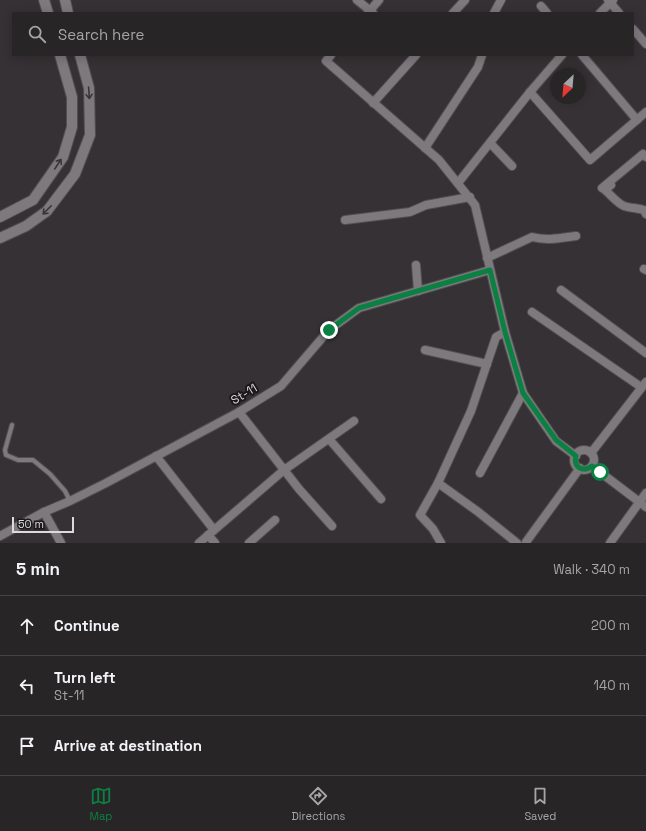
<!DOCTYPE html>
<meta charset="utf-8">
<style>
:root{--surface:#282527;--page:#343133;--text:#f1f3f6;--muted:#a5a5a7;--line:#444244;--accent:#0b8043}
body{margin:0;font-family:"Space Grotesk",sans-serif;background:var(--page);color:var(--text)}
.compass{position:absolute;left:550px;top:68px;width:36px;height:36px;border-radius:50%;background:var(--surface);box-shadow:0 2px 10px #0003;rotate:206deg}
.scale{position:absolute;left:12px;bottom:10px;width:62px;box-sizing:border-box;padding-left:4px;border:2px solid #dcdadc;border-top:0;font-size:11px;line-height:14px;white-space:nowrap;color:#dcdadc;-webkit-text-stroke:3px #1b191b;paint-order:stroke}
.stop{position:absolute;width:12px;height:12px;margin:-9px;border:3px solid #0b8043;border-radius:50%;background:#fff}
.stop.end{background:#0b8043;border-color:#fff;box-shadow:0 1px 4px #0008}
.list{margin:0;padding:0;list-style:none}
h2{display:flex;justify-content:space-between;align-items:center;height:52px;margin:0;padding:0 16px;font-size:17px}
h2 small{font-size:13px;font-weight:400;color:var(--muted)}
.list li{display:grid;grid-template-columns:26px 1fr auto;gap:12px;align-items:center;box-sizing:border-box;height:60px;padding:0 16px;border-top:1px solid var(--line)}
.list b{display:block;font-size:15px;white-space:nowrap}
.list p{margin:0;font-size:13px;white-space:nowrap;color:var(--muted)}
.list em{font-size:13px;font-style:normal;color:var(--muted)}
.icon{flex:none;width:22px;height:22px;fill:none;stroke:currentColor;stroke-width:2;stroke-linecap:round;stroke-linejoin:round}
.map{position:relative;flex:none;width:646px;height:543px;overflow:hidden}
.search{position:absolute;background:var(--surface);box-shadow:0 2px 10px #0003;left:12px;right:12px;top:12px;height:44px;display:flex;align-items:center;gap:10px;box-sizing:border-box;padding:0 14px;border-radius:0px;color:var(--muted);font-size:15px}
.sheet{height:232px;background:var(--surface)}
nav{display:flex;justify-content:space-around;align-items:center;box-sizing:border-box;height:56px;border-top:1px solid var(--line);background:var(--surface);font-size:11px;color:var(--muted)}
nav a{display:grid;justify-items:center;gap:2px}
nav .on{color:var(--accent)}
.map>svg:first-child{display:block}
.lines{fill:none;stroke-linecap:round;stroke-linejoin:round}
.service-casing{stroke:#524f51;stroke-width:6}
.minor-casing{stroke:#524f51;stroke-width:10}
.tertiary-casing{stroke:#524f51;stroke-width:12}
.service{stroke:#7e797d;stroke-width:4}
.minor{stroke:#7e797d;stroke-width:8}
.tertiary{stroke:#7e797d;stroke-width:10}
.oneway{stroke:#393638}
.route{stroke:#0b8043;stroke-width:5}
.labels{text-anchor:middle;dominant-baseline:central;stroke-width:4;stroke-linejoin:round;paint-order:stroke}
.street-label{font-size:12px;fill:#dcdadc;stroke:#1b191b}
</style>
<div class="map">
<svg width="646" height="543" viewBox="0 0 646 543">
<rect width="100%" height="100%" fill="#353134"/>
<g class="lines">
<g class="service-casing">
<polyline id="service" points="12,425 5,450 6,455 18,460 33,460 50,474 65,491 70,501"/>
</g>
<g class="minor-casing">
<g id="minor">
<polyline points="357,0 373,13"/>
<polyline points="608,0 619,13"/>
<polyline points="541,6 547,13"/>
<polyline points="368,13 379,0"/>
<polyline points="453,13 465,0"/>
<polyline points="494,13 501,0"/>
<polyline points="600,13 613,0"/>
<polyline points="633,29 646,44"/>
<polyline points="331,55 326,61 439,160 475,205 505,332 523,393 556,441 576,456"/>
<polyline points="582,55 637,120"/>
<polyline points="530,92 590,160 646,112"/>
<polyline points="373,103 416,55"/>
<polyline points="490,143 512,166"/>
<polyline points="425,148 478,67 482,55"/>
<polyline points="458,183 530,92 562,55"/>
<path d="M 611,185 L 605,190 C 611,195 617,203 624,206 C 630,208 637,208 644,210 L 646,214"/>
<polyline points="602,188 643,154 646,157"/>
<polyline points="345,220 410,212 426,205 470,197"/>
<path d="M 487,258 L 532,237 C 546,241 561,238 576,236"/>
<polyline points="416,265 418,291"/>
<polyline points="644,269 646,270"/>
<polyline points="561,290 646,353"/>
<polyline points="532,312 641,387"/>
<polyline points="425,350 487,364"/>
<polyline points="239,412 299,489 332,526"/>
<polyline points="329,439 381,499"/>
<circle cx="584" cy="460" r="10"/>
<polyline points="591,453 646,382"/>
<polyline points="156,456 214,530"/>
<polyline points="592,466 646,507"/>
<polyline points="480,473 523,393"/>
<polyline points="438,483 477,511 517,543"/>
<polyline points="44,512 61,543"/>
<polyline points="208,535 215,543"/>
<polyline points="0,536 44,512 70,501 106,483 239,412 281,386 329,330 359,308 490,270"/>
<polyline points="526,542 580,468"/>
<polyline points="199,543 284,470 354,421"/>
<polyline points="249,543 275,520"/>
<polyline points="441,543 433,529 420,515 438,483 471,411 496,337 505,332"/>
<polyline points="610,543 646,493"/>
</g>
</g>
<g class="tertiary-casing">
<g id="tertiary">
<polyline points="44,0 48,13"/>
<polyline points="65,0 68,13"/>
<polyline points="0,217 33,200 63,157 72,127 72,97 60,55"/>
<polyline points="0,238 26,226 47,211 75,174 90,135 89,88 80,55"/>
</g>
</g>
<use href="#service" class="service"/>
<use href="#minor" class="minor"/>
<use href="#tertiary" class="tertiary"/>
</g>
<defs><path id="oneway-shaft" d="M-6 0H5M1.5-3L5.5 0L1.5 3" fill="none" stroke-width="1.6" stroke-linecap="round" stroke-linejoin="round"/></defs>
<g class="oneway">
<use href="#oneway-shaft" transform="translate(89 93) rotate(86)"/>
<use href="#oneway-shaft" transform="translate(58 164) rotate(-57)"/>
<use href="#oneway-shaft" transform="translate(47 210) rotate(135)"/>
</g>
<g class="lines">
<path class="route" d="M 329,330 L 359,308 L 490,270 L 505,332 L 523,393 L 556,440 L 576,456 C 573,467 583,473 592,466 L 600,472"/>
</g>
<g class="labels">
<g class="street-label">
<text transform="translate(244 394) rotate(-31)">St-11</text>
</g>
</g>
</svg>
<svg class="compass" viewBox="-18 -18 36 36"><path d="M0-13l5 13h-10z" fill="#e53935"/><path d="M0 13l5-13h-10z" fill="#a5a5a7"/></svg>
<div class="scale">50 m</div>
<div class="stop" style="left:600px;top:472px"></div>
<div class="stop end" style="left:329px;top:330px"></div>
<div class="search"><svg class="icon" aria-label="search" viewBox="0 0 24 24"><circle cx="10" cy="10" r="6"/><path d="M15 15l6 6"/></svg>Search here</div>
</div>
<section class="sheet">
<h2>5 min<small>Walk · 340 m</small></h2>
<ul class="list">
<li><svg class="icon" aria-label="ahead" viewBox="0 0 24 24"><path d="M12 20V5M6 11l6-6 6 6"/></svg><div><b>Continue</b></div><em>200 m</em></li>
<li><svg class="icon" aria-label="left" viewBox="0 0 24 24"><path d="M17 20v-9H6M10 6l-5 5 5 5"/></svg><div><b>Turn left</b><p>St-11</p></div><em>140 m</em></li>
<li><svg class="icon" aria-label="arrive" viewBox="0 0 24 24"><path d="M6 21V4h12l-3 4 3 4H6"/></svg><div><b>Arrive at destination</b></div></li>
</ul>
</section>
<nav>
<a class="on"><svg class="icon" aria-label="map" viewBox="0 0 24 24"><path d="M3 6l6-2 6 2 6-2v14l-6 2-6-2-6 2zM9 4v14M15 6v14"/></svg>Map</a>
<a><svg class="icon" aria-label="directions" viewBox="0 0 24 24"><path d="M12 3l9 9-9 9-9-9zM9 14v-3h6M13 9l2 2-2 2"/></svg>Directions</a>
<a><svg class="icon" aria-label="saved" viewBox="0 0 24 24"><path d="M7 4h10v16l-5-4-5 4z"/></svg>Saved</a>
</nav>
